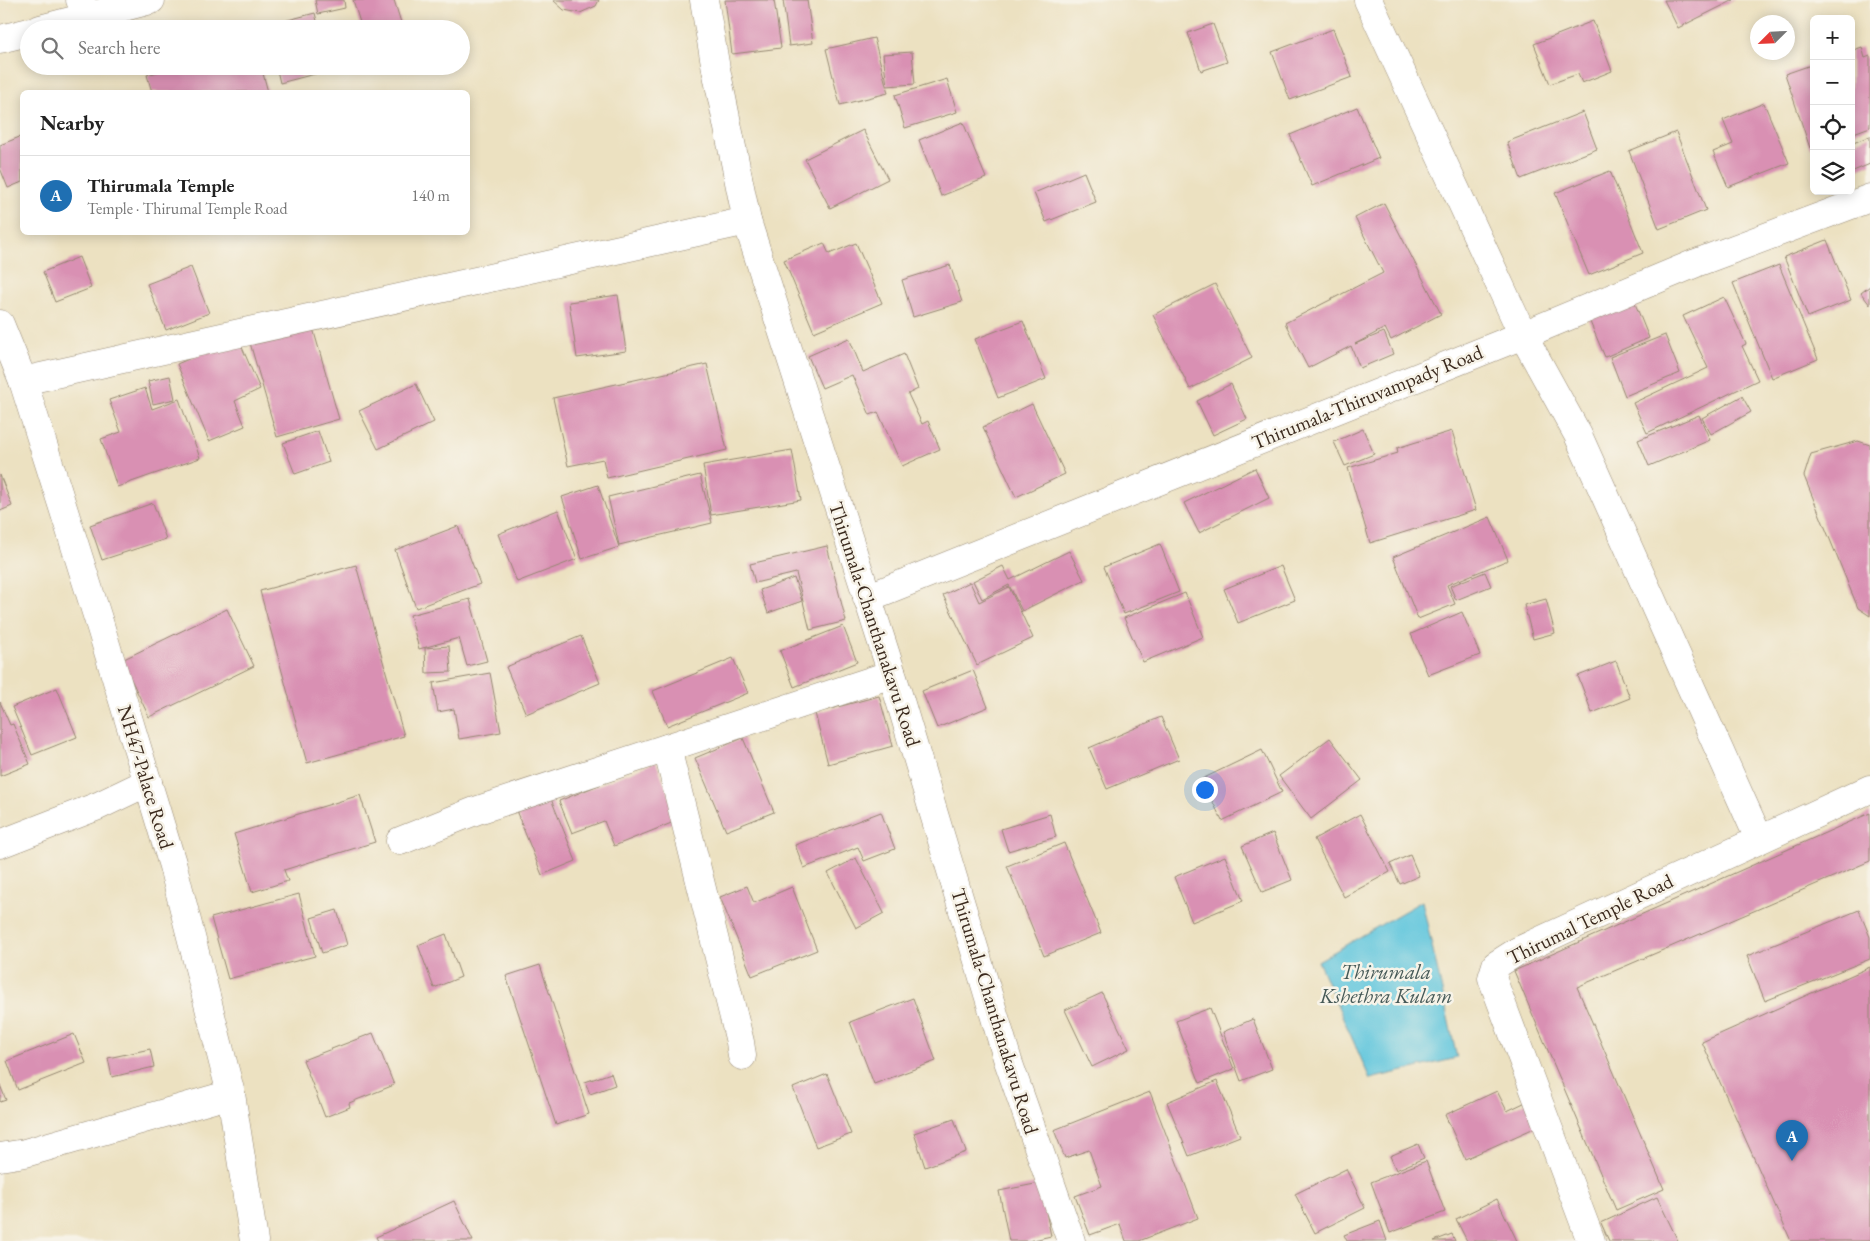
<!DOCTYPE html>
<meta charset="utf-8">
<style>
:root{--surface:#fff;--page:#f6f6f6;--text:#222;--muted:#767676;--line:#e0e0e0;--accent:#1f6fb2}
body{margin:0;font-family:"EB Garamond",serif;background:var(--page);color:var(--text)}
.controls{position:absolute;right:15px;top:15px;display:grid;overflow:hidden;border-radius:8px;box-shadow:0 2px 12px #0003}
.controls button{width:45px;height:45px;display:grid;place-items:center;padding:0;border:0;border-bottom:1px solid var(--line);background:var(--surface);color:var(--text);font:25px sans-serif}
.compass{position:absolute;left:1750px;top:15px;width:45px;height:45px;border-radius:50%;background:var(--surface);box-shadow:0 2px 12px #0003;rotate:246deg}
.you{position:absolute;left:1204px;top:789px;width:18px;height:18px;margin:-12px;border:4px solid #fff;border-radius:50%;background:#1a73e8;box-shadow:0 0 0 8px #1a73e833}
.badge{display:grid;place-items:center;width:32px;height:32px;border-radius:50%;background:var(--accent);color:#fff;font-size:16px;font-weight:700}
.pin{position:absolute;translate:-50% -41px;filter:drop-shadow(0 1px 2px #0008)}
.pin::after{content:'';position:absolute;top:26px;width:18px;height:15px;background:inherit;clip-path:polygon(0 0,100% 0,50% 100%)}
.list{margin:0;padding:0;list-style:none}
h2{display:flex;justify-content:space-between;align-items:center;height:65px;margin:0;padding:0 20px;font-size:21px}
h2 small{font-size:16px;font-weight:400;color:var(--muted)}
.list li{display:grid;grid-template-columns:32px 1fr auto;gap:15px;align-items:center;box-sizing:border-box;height:80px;padding:0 20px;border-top:1px solid var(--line)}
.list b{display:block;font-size:19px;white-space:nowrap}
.list p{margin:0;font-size:16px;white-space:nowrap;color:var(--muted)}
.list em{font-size:16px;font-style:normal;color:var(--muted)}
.icon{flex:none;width:28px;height:28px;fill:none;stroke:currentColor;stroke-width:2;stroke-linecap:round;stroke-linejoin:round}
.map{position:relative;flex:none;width:1870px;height:1241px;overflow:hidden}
.search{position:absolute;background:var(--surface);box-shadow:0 2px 12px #0003;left:20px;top:20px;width:450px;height:55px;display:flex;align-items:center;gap:12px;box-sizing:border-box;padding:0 18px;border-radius:28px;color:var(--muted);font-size:19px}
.panel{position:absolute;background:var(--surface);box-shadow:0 2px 12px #0003;left:20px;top:90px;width:450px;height:145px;border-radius:8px}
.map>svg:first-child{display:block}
.water{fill:#60c6dd;stroke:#4e787e}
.building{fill:#d990b3}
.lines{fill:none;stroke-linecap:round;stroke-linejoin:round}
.minor-casing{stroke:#948670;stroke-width:29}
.secondary-casing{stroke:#948670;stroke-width:29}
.minor{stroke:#fff;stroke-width:28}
.secondary{stroke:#fff;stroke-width:28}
.labels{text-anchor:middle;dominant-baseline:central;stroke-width:5;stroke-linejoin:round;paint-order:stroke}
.street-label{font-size:20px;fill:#3b2a1e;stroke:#f7f3e8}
.water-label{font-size:21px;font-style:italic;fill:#465957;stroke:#f7f3e8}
</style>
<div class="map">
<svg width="1870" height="1241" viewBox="0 0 1870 1241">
<rect width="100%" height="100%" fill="#f7f3e8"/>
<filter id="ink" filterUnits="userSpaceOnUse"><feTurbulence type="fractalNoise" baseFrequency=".02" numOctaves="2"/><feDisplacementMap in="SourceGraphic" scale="10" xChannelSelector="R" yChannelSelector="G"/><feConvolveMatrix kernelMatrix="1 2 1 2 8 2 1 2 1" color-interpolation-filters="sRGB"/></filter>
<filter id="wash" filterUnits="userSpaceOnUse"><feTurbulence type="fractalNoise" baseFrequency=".0096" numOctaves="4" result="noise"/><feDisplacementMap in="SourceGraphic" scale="20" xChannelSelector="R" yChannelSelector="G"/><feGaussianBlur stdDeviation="1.12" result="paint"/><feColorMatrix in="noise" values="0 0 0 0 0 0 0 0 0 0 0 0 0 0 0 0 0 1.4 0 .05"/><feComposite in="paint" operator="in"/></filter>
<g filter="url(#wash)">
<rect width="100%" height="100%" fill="#ece1c1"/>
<polygon class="water" points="1422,901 1457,1058 1370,1079 1318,961"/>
<g id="blocks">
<g class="building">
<polygon points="315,0 344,0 345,8 318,14"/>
<polygon points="353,0 394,0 403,29 362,29"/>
<polygon points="553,0 599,0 596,6 580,13 564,10"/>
<polygon points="725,0 774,0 781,48 732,54"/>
<polygon points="783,0 807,0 813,43 789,46"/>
<polygon points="1664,0 1734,0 1678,28"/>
<polygon points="315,13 319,29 266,29 265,26"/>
<polygon points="1593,21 1612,71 1582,83 1578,74 1550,84 1534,44"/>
<polygon points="1213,24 1227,62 1201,71 1188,33"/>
<polygon points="1333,29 1352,77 1290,100 1272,52"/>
<polygon points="874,38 888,93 840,105 826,49"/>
<polygon points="1862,47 1865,58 1870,56 1870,127 1851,134 1851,51"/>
<polygon points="912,52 915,84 887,86 883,54"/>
<polygon points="1814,64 1814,147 1810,148 1785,74"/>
<polygon points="178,66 261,66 268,92 152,92 147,75"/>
<polygon points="276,66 330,66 330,70 280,83"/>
<polygon points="947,79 957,112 905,128 895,95"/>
<polygon points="1764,103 1789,163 1728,187 1713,152 1733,144 1723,120"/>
<polygon points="1357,107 1379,158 1312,186 1290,135"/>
<polygon points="1583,112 1597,149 1521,179 1507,142"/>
<polygon points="963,122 986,178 941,196 919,140"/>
<polygon points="863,130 888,179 830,208 805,159"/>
<polygon points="1676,132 1706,210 1659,229 1629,151"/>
<polygon points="22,136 22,182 8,188 0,168 0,145"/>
<polygon points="1870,136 1870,164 1851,172 1851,144"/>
<polygon points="1610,171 1643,253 1589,275 1555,193"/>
<polygon points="1084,172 1096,202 1046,222 1034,193"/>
<polygon points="1384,203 1441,314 1391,340 1385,328 1355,344 1384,332 1393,354 1360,368 1351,346 1308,368 1285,323 1383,273 1355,218"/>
<polygon points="1827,240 1851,300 1808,317 1784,257"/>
<polygon points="824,243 829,254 856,243 882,303 814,332 784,260"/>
<polygon points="79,257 91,288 55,302 43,272"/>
<polygon points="950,265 962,302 913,317 902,280"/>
<polygon points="1779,265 1818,359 1772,378 1733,283"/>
<polygon points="191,267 209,313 166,330 147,284"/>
<polygon points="1215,284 1252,358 1190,389 1153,315"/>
<polygon points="1870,286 1870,305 1861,293"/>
<polygon points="618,295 626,351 577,358 569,302"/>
<polygon points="1632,296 1649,338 1605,357 1587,315"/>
<polygon points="1724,297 1746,344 1742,346 1758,380 1647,433 1633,403 1708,368 1683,316"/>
<polygon points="1023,321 1046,379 998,398 975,339"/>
<polygon points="312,325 339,419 277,437 250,343"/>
<polygon points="1665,335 1680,373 1625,396 1610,357"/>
<polygon points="238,338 260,389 235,401 245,426 209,441 177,364"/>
<polygon points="849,338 863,372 904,354 918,389 908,394 922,424 928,421 940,449 902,466 878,412 870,415 852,375 822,388 808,356"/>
<polygon points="707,364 727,450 607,478 603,459 568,466 553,398"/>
<polygon points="170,376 175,399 153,404 148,381"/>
<polygon points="416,384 434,422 378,449 359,411"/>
<polygon points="1231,384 1247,419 1213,435 1197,401"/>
<polygon points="145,388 152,409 179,399 200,458 117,487 101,439 121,432 109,400"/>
<polygon points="1742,396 1751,412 1711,434 1702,418"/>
<polygon points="1032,404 1065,474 1016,497 983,427"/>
<polygon points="1699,415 1710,440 1649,466 1638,440"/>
<polygon points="1363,429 1374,454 1345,466 1334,442"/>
<polygon points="318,431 329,462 295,474 283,443"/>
<polygon points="1452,431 1476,510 1370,543 1348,468 1398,453 1397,448"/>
<polygon points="1858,441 1870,445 1870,616 1858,608 1804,476 1811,454"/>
<polygon points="792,450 801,500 711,515 703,465"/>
<polygon points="1255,468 1269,498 1199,533 1184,503"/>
<polygon points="0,475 12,506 0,511"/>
<polygon points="700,475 712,523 619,545 608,497"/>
<polygon points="598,485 619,547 582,559 562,497"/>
<polygon points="153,503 166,539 102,560 90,525"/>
<polygon points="558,510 577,559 517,582 498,534"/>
<polygon points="1490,517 1508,560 1447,585 1455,604 1418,619 1393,557"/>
<polygon points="458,526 480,584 416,608 395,550"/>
<polygon points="1160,544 1179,592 1124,614 1104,567"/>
<polygon points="827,546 846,621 810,630 796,573 755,583 750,564"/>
<polygon points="1069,551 1084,580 1022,611 1009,585 982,599 973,581 1003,566 1010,580"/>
<polygon points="356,565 404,736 307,763 260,591"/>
<polygon points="1281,566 1295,600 1238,623 1224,589"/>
<polygon points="1485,572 1491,586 1456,600 1450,586"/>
<polygon points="794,578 802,601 768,613 760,590"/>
<polygon points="970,582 979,602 1009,587 1033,638 977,665 943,595"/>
<polygon points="1185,593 1203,637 1143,662 1124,618"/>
<polygon points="470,599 487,661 467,666 459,638 419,649 410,615"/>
<polygon points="1546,599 1555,633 1533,639 1524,605"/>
<polygon points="227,609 254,666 149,717 122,660"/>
<polygon points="1462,612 1480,655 1428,675 1411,634"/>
<polygon points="843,626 857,662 794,687 780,651"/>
<polygon points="581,636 600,683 526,714 506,667"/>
<polygon points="449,646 451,672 426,673 425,648"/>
<polygon points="733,658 748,693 667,726 653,691"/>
<polygon points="1616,661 1630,698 1592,713 1578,676"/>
<polygon points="973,670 988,707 937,728 922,691"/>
<polygon points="490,673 501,732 459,739 454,709 438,712 433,683"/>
<polygon points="57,688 77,737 32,755 12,707"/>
<polygon points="879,696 893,746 828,764 815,713"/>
<polygon points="0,702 10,725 13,724 30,764 0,776"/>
<polygon points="1161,717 1179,759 1107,789 1089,748"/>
<polygon points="743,738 774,812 726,831 695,758"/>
<polygon points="1330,738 1362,780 1311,819 1279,776"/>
<polygon points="1262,750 1282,792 1222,821 1202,779"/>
<polygon points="656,762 679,820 614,846 604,821 572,833 559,801"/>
<polygon points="549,794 576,861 542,875 515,808"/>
<polygon points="360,795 375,842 284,870 288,881 252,892 234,834"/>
<polygon points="881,812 895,849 864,861 858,847 804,868 795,845"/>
<polygon points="1870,813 1870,861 1577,987 1664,1189 1616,1210 1514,971"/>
<polygon points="1050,814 1056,837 1008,851 1001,829"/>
<polygon points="1360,814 1390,872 1344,897 1314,839"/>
<polygon points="1273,833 1292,880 1262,892 1242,846"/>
<polygon points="1064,843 1101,933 1044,956 1007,866"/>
<polygon points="1410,855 1419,876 1400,884 1390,864"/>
<polygon points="1225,856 1243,901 1192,922 1174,877"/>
<polygon points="856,858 884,913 856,928 828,873"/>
<polygon points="747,886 754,903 792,887 817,950 752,976 720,897"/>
<polygon points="299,894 315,956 228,979 211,918"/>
<polygon points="337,910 347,945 322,953 311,918"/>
<polygon points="1859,910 1870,937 1870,959 1765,1001 1747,956"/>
<polygon points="446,934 461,977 434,988 418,945"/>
<polygon points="540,965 589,1114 556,1125 506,976"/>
<polygon points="1870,967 1870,1241 1791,1241 1702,1042"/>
<polygon points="1102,993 1129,1049 1092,1067 1065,1010"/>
<polygon points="913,998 936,1061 874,1084 850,1022"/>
<polygon points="1210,1008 1234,1069 1200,1083 1176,1021"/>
<polygon points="1253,1019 1272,1069 1241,1081 1223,1032"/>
<polygon points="373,1033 394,1085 349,1103 350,1107 325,1117 303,1060"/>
<polygon points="74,1034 86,1063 18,1090 7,1061"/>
<polygon points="150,1049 154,1067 112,1077 108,1058"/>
<polygon points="611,1073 615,1085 590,1094 585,1082"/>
<polygon points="827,1074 851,1134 816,1147 793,1088"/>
<polygon points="1217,1081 1240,1136 1189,1156 1167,1102"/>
<polygon points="0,1085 6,1100 0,1102"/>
<polygon points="1497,1091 1507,1111 1528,1101 1539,1126 1465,1159 1445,1115"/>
<polygon points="1150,1092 1198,1218 1139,1241 1126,1241 1120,1224 1090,1235 1075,1196 1102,1186 1089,1150 1065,1158 1054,1130"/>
<polygon points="954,1119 966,1152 925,1167 914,1133"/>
<polygon points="1418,1144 1424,1158 1396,1170 1390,1156"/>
<polygon points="1426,1161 1445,1212 1390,1233 1371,1182"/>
<polygon points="1346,1169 1365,1208 1315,1233 1295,1194"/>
<polygon points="1040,1183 1051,1236 1029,1241 1009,1241 999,1191"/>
<polygon points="1657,1197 1678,1241 1609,1241 1601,1223"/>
<polygon points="1497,1199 1517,1241 1467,1241 1456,1219"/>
<polygon points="454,1201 473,1241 378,1241 376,1237"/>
<polygon points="1380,1221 1387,1241 1347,1241 1344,1235"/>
<polygon points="1452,1234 1455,1241 1434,1241"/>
</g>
</g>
</g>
<g filter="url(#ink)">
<use href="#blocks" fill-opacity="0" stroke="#948670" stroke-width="1"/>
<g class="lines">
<g class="minor-casing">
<g id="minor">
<polyline points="80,0 88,16"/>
<polyline points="704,0 716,69 747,221 892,674 1008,1061 1071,1241"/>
<polyline points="1523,335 1578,435 1759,839"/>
<polyline points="23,381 747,221"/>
<polyline points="667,748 740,1042 742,1056"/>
<polyline points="400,841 475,811 892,674"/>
<polyline points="0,844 98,806 148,782"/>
<polyline points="0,1157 25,1153 231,1094"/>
<polyline points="1591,1241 1492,978 1496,965 1518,951 1870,789"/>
</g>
</g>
<g class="secondary-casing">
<g id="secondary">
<polyline points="1368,0 1523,335"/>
<polyline points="40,29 151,0"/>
<polyline points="0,39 29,32"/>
<polyline points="0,324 23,381 100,625 173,866 231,1094 254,1241"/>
<polyline points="867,598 1523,335 1696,263 1870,198"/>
</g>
</g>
<use href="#minor" class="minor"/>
<use href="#secondary" class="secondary"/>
</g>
</g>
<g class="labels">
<g class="street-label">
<text transform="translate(1367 397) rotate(-22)">Thirumala-Thiruvampady Road</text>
<text transform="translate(875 624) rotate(72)">Thirumala-Chanthanakavu Road</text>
<text transform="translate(146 777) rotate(73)">NH47-Palace Road</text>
<text transform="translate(1590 919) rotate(-26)">Thirumal Temple Road</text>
<text transform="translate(995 1011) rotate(73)">Thirumala-Chanthanakavu Road</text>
</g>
<g class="water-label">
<text x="1386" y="971">Thirumala<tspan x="1386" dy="24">Kshethra Kulam</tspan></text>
</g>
</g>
</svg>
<div class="controls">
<button>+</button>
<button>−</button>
<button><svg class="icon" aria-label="locate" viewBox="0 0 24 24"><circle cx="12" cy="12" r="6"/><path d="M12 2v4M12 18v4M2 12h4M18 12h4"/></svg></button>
<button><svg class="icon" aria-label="layers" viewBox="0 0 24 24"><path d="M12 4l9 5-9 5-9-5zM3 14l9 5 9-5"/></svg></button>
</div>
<svg class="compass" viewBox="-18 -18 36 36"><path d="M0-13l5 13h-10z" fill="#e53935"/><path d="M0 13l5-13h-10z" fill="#767676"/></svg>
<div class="you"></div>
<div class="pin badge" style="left:1792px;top:1161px">A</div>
<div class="search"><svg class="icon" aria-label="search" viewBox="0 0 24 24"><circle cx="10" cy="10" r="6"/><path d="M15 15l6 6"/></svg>Search here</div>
<section class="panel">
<h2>Nearby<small></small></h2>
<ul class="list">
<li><span class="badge">A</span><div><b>Thirumala Temple</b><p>Temple · Thirumal Temple Road</p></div><em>140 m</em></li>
</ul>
</section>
</div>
